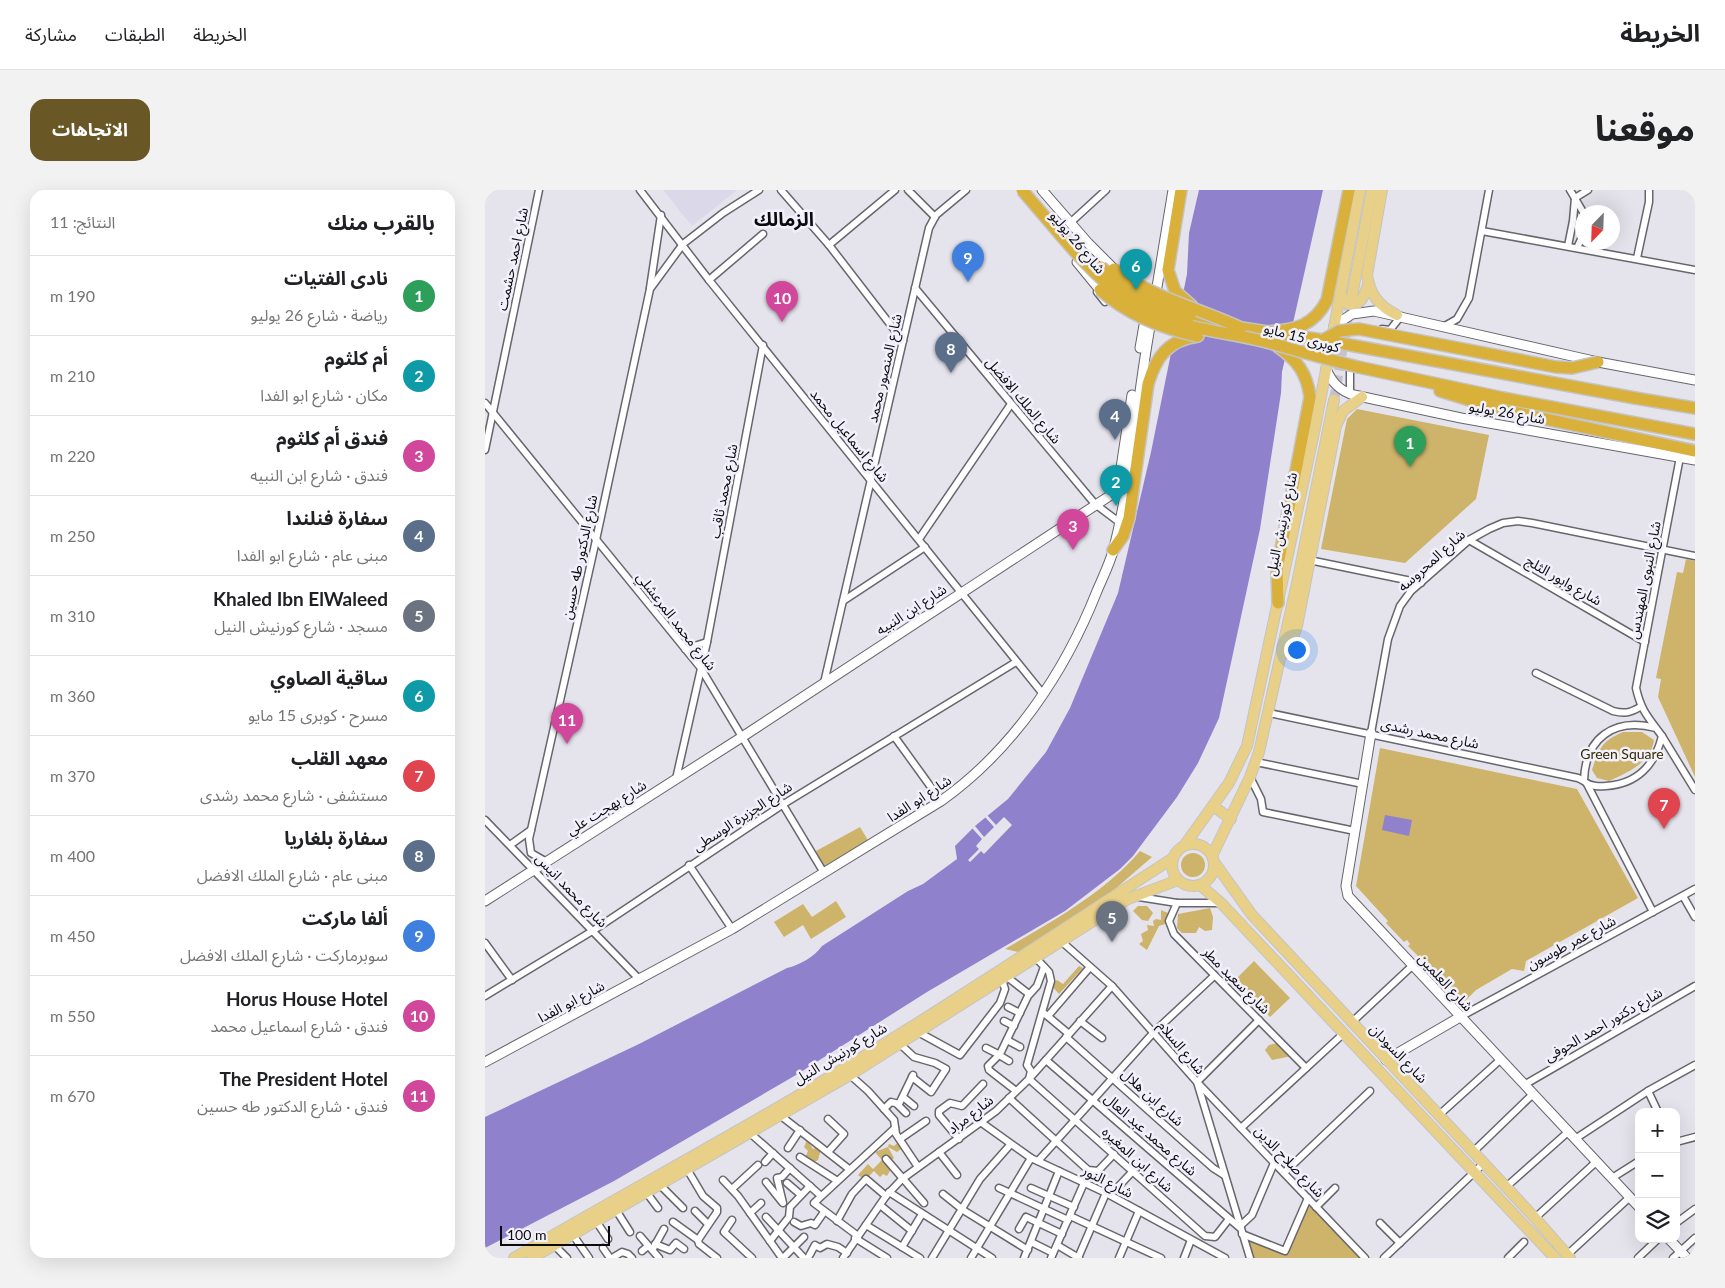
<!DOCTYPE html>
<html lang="ar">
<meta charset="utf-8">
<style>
:root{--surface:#fff;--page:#f2f2f2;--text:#202124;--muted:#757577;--line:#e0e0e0;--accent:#695725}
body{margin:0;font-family:Lato,"Noto Sans Arabic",sans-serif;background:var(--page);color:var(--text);direction:rtl}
.controls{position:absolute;right:15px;bottom:15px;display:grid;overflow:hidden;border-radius:10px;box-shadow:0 5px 20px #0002}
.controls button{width:45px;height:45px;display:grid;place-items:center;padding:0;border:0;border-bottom:1px solid var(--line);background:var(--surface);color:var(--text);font:25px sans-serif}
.compass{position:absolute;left:1090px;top:15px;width:45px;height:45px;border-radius:50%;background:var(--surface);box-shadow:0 5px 20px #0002;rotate:203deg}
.scale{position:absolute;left:15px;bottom:12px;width:110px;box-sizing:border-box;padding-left:5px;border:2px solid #0b0b0e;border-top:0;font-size:14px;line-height:18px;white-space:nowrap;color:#0b0b0e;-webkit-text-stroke:4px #f2f1fb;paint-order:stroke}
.you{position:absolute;left:811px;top:459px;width:18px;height:18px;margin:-12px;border:4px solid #fff;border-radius:50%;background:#1a73e8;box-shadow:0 0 0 8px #1a73e833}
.badge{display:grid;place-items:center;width:32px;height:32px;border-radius:50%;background:var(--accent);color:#fff;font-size:16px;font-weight:700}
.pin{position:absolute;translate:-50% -41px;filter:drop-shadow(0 1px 2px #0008)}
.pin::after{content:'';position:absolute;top:26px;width:18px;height:15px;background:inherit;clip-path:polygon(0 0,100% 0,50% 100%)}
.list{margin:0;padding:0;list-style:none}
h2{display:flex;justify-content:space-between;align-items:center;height:65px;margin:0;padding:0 20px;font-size:21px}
h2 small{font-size:16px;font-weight:400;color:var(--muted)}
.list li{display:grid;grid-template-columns:32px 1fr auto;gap:15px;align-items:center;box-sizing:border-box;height:80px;padding:0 20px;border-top:1px solid var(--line)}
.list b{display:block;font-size:19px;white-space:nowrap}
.list p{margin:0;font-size:16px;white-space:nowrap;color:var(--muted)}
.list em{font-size:16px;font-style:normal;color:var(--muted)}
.icon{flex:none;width:28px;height:28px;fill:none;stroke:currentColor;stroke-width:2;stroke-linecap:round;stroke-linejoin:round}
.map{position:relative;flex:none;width:1210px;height:1068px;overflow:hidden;direction:ltr;border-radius:15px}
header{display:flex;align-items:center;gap:30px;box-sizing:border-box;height:70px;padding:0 25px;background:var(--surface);border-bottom:1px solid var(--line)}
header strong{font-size:24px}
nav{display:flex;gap:28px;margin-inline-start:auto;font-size:18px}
.intro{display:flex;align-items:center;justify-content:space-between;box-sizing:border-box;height:120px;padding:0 30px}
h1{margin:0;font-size:35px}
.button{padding:12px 22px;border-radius:15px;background:var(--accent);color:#fff;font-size:18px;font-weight:700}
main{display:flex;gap:30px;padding:0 30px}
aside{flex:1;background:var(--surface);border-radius:15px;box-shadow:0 5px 20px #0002}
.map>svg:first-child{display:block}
.built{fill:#dad8e9}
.green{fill:#ceb36b}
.water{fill:#9081cd}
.pier{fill:#e5e4ed}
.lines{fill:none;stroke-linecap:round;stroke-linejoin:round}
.primary-tunnel{stroke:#c4c3cc;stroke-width:10;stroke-dasharray:10 5;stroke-linecap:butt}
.street-casing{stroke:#67666e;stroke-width:9}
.secondary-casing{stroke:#67666e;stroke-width:11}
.primary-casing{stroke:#c4c4c5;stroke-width:12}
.highway-casing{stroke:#c4c4c5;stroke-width:14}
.street{stroke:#fff;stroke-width:6}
.secondary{stroke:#fff;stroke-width:9}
.primary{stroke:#e8d089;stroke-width:10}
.highway{stroke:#d8b03a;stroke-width:11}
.highway-bridge-casing{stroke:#c4c4c5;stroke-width:14;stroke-linecap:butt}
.highway-bridge{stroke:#d8b03a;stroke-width:11}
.labels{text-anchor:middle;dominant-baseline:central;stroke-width:5;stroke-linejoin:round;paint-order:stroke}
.street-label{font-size:14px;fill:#0b0b0e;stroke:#f2f1fb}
.park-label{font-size:14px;fill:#352801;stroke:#f2f1fb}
.district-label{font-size:19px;font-weight:bold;fill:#0b0b0e;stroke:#f2f1fb}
</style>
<header>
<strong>الخريطة</strong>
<nav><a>الخريطة</a><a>الطبقات</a><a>مشاركة</a></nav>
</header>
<div class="intro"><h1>موقعنا</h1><a class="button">الاتجاهات</a></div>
<main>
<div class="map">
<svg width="1210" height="1068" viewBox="0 0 1210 1068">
<rect width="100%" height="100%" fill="#e5e4ed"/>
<polygon class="built" points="178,0 252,0 207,36"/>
<g class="green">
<polygon points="872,219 1004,245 991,309 920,373 836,359 862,229"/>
<polygon points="1201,369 1210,371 1210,587 1173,507 1176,489 1171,488 1192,382 1198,383"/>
<path d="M 1138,542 L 1157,542 L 1169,550 C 1166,572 1144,582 1124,591 L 1112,588 L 1107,580 C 1114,558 1117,551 1138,542 Z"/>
<polygon points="895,558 1092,599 1153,708 1041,771 1039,781 1027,779 991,800 979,812 923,756 925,754 922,750 919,752 901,733 903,731 871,696"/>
<polygon points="375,637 384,652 340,680 331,661"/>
<path d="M 655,661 L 667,667 L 622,706 L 538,763 L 520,759 C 568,731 619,703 655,661 Z"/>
<circle cx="708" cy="675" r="12"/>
<polygon points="351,711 361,727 326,749 318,735 299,747 289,732 318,714 327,727"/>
<polygon points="653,716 662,716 668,723 663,731 657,730 648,721"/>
<polygon points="725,718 728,727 727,740 720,741 714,737 711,743 697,743 692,738 693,724"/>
<polygon points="676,720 683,723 680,734 674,736 662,760 654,754 658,751 656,744 663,740 662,735 669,736 668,731 671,729 676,730"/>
<polygon points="769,771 805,808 785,827 750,790"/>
<polygon points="594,776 598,778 574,804 566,795 572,790 578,794"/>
<polygon points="792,853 807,866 787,870 780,860 784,855"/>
<polygon points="322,950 328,959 333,957 336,959 333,970 328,973 319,970 323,961 319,957"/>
<polygon points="415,951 419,957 412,962 403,957 409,968 403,973 406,979 402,986 398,984 395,987 389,981 380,990 373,985 383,974 388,979 397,970 390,962 403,957 404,954 409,956"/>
<polygon points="824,1010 880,1068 766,1068 761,1047 800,1063"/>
</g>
<g class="water">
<path d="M 714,0 L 838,0 L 797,182 L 796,203 L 775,339 L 734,528 L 713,573 L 692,607 L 648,666 L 635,679 L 580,721 L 442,802 L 311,885 L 129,991 L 0,1058 L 0,927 L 154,854 L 302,778 C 315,775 329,767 337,756 L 423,701 L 438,694 L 472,669 L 470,656 L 490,636 L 523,609 L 561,562 L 585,518 L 633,403 L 666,262 L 702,84 L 704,43 Z"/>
<polygon points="900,625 927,630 924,646 897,640"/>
</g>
<polygon class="pier" points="502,625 511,635 519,627 527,635 499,664 496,661 485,672 483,670 494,659 491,656 497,649 487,638 490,636 499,647 509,637 500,627"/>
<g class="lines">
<polyline class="primary-tunnel" points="849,210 864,120"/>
<g class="street-casing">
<g id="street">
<polyline points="155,0 224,90 558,504"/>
<polyline points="296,0 344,55 418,151"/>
<polyline points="423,0 450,27"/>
<polyline points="1085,0 1098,22"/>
<polyline points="1090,8 1103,0"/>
<polyline points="585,33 621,0"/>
<polyline points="997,41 1210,80"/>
<polyline points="344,55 410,0"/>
<polyline points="1083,56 1088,31 1090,8"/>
<polyline points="1092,58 1098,45"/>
<polyline points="1152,68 1164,12 1164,0"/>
<polyline points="224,90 278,44"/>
<polyline points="165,98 176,25"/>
<polyline points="430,98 610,314 634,332"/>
<polyline points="612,102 620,112"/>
<polyline points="958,137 972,129 984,108 1004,0"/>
<polyline points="897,139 905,140 916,126"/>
<polyline points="865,204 865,181"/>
<polyline points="0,213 215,477 339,683"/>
<polyline points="0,260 54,0"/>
<polyline points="434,349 526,214"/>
<polyline points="984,350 1160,452"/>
<polyline points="824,370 936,393"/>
<polyline points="358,411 440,357"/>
<polyline points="200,459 222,452"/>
<path d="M 1051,483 L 1128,521 C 1139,524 1145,523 1155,517"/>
<polyline points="339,493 444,38 451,25 481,0"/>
<polyline points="784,523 1093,588 1099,591"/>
<path d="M 1171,538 C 1129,527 1100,548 1099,591 C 1104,596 1114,597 1121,596 C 1152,594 1170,575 1177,546 C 1164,528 1156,521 1151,498 L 1195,267"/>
<polyline points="886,543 903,449 915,416 926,401 984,350 1004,339 1018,333 1033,331 1047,333 1210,366"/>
<polyline points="409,546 456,611"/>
<polyline points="1177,546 1210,600"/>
<polyline points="771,572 878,594"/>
<polyline points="765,587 776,609 778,622 870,641"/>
<polyline points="191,589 222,452 278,155"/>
<polyline points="1102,594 1168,722"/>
<polyline points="0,630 155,790"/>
<polyline points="25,655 46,640"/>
<polyline points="60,671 46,663 44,649 111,350 165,99 198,54 238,23 274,0"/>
<polyline points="204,675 247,739"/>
<polyline points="1198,706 1210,727"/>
<polyline points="654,707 692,713 736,713"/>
<polyline points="692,713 684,731 689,744 821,878"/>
<polyline points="576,751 627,796 712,892 765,1068"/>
<polyline points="0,753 27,790"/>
<polyline points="551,768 564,782 566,791 542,875 546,881 544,889 720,1046 730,1047 744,1029"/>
<polyline points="522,787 544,804"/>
<polyline points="0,806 109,740 297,615 531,472"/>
<polyline points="523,817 535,823"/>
<polyline points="560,824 584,844"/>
<polyline points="563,826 605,777"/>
<polyline points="975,827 1210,699"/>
<polyline points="774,830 712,892 880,1068"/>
<polyline points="519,831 529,836"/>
<polyline points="595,831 617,848"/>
<polyline points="866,833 927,776"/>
<polyline points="433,842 475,865 515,813 520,799 517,790"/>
<polyline points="581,847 728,978 739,985"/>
<polyline points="522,850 535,857"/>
<polyline points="415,854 429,867 450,873 461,879 446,902 427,887"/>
<polyline points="501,858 515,865"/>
<polyline points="514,865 524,871"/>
<polyline points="561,870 754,1037 767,1025 789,973"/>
<polyline points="365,885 383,901 409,930 411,944 433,977"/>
<polyline points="1039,895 1210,796"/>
<polyline points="531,901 504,880 503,876 515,864 543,806 552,796 559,777"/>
<polyline points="1163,901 1173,922"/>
<polyline points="418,907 429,916"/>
<polyline points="524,908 603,980 613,981 629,964"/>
<polyline points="413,915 421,923"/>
<polyline points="399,919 406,912 414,914 428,885"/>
<polyline points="954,925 1015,870"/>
<polyline points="296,926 364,979"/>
<polyline points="497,933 546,968 621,1003 740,1068"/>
<polyline points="756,938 858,844"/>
<polyline points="265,943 335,1005"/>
<polyline points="415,949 441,931"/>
<polyline points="474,949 454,925 454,921 465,913 477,916 498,894"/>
<polyline points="1090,949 1163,901 1210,875"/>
<polyline points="1191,952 1210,947"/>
<polyline points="303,958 315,940"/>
<polyline points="343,962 359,944 343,929"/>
<polyline points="454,962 472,985"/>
<polyline points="988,962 1048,904"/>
<polyline points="315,967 351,990"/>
<polyline points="401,969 439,1013"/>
<polyline points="553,971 669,842 729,786"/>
<polyline points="280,972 288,963"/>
<polyline points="202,979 218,1006 232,1018 232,1022 213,1050 214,1054 232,1068"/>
<polyline points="799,983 885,901"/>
<polyline points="1127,988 1154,971"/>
<polyline points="238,990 253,1006 297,1068"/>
<polyline points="281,992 297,1012"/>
<polyline points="302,993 316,1005"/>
<polyline points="174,994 198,1018"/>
<polyline points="633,997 648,981"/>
<polyline points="1021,997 1083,942"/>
<polyline points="514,998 583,1030"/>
<polyline points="546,998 589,1017"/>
<polyline points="247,999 273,975"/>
<polyline points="161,1002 173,1018"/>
<polyline points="404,1002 507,1068"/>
<polyline points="458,1004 478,1020 543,1060"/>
<polyline points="298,1013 292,988 297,987 305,978"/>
<polyline points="395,1015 427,1041"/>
<polyline points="831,1017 850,998"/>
<polyline points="131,1020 145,1042"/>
<polyline points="210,1021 223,1034"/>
<polyline points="265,1023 276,1013"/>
<polyline points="585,1026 676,1068"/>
<polyline points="281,1027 319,1068"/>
<polyline points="1050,1028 1111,972"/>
<polyline points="247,1030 239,1042 267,1068"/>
<polyline points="111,1031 123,1049"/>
<polyline points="352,1031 367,1004 381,989 401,1006"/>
<polyline points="188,1032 213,1050"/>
<polyline points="309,1032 316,1036 326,1033 330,1035 339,1022"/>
<polyline points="895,1033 915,1053"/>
<polyline points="1191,1033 1210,1019"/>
<polyline points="381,1035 435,1068"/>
<polyline points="534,1039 541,1027 577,1044"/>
<polyline points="757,1044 800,1061 823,1008"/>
<polyline points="88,1045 104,1068"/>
<polyline points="155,1046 174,1068"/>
<polyline points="373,1046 329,1013 410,938"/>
<polyline points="370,1048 402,1068"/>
<polyline points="285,1051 304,1027 305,1017 325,996"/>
<polyline points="546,1052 568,1063"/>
<polyline points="170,1054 185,1060 191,1053 199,1059"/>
<polyline points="69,1055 82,1068"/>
<polyline points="572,1055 594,1068"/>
<polyline points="169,1057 179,1039"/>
<polyline points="417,1057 437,1024"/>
<polyline points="118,1058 125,1068"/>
<polyline points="157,1061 163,1056"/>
<polyline points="1082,1065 1145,1007"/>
<polyline points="127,1068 137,1062 143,1064 147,1068"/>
<polyline points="298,1068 319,1047"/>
<polyline points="323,1068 330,1055 335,1058 342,1054 353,1057 362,1063"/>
<polyline points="358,1068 401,1006 417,989 511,921 544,889 627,796"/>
<polyline points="447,1068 495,989 525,955"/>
<polyline points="486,1068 546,968"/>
<polyline points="539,1068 574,981"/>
<polyline points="566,1068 599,993"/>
<polyline points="593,1068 621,1003"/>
<polyline points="634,1068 654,1021"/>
<polyline points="699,1068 706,1050"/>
<polyline points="899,1068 999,973"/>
<polyline points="1023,1068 1039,1052"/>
<polyline points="1153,1068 1173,1049"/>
<polyline points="1188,1068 1210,1048"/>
</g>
</g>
<g class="secondary-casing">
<g id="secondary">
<polyline points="557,0 603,53 629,79"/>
<polyline points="592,72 615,100"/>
<polyline points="670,109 688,0"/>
<polyline points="849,136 867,124 889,121 1113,172 1210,190"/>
<polyline points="655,158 661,124"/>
<path d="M 841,179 C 847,193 855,201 869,205 L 976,228 L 1210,270"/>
<polyline points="886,543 861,696 863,706 1154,1017"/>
<polyline points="0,711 257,547 629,303 634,291 647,205"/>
<polyline points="901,870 975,827"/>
<path d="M 0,872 L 247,739 L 456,611 C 528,560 580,482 612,401 C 618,387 625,373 629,358 C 648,282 652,203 667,126"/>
<polyline points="1184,1049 1202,1068"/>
</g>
</g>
<g class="primary-casing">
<g id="primary">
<path d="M 897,0 L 882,85 C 885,105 894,116 912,125"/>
<path d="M 855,103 L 860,113 C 875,118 879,107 883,95"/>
<polyline points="867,106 887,0"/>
<polyline points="796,466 805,456 812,436 851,236 858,221 877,207"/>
<polyline points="728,616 746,629"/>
<circle cx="708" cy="675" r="21"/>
<polyline points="699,656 744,593 762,556 830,238 875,0"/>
<polyline points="727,666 765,587 774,562 812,393 849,210"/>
<polyline points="729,672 767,725 1050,1028 1085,1068"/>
<polyline points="715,695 736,713 1070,1068"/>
<path d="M 29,1068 C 131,1008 236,952 338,891 C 457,820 572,743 688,668"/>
<polyline points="47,1068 365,885 643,709 693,690"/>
</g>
</g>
<g class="highway-casing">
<g id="highway">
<polyline points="696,0 683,80 690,101 707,116"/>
<polyline points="705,126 756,138 838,150"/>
<path d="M 782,142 C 810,140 829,136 842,110 L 864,0"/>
<path d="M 792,156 C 812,170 822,183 825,207 L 792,380 L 793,413"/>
<polyline points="873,177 1018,208 1210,244"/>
<polyline points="955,201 1014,219 1210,261"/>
<polyline points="1150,208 1210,218"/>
<path d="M 628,360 L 638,346 L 644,328 L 663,194 C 671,167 683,150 713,146"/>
</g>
</g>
<use href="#street" class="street"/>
<use href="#secondary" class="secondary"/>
<use href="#primary" class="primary"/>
<use href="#highway" class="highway"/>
<g class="highway-bridge-casing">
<g id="highway-bridge">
<path d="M 537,0 C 568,35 604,84 642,109 C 691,142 736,139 789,154 C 817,162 845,170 873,177"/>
<path d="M 616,77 C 642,101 671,117 705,126"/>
<path d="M 629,79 C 668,108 713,118 756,138"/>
<path d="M 615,100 C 643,125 675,138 712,146"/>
<polyline points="838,150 1150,208"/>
<polyline points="838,150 854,141 874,139 1071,177 1087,178 1113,172"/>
</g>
</g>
<use href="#highway-bridge" class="highway-bridge"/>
</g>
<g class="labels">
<g class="street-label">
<text transform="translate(593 52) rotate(50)">شارع 26 يوليو</text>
<text transform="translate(27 69) rotate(-78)">شارع احمد حشمت</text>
<text transform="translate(817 147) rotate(15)">كوبرى 15 مايو</text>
<text transform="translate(399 178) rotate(-77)">شارع المنصور محمد</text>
<text transform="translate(539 210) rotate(50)">شارع الملك الافضل</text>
<text transform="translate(1022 222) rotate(10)">شارع 26 يوليو</text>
<text transform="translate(365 245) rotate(51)">شارع اسماعيل محمد</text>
<text transform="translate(238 301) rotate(-79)">شارع محمد ثاقب</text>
<text transform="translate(796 334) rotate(-78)">شارع كورنيش النيل</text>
<text transform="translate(94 367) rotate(-78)">شارع الدكتور طه حسين</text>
<text transform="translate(946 370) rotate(-42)">شارع المحروسه</text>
<text transform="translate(1079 390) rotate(30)">شارع وابور الثلج</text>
<text transform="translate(1159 390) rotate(-79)">شارع النبوى المهندس</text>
<text transform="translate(426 419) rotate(-33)">شارع ابن النبيه</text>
<text transform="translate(192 431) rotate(52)">شارع محمد المرعشلي</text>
<text transform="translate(945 543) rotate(12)">شارع محمد رشدى</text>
<text transform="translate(434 608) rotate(-33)">شارع ابو الفدا</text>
<text transform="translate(121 617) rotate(-32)">شارع بهجت علي</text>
<text transform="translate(257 626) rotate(-33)">شارع الجزيرة الوسطى</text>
<text transform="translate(87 700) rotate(46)">شارع محمد انيس</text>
<text transform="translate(1086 752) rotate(-28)">شارع عمر طوسون</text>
<text transform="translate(752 790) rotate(45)">شارع سعيد مطر</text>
<text transform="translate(961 792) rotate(47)">شارع العلمين</text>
<text transform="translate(86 811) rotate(-28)">شارع ابو الفدا</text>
<text transform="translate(1118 834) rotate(-30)">شارع دكتور احمد الحوفى</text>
<text transform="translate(697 857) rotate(50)">شارع السلام</text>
<text transform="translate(355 863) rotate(-31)">شارع كورنيش النيل</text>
<text transform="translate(914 863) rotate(46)">شارع السودان</text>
<text transform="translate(668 907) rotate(42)">شارع ابن هلال</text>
<text transform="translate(485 924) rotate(-38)">شارع مراد</text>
<text transform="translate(666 944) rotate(41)">شارع محمد عبد العال</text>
<text transform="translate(653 969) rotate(42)">شارع ابن المغيره</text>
<text transform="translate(805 971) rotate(46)">شارع صلاح الدين</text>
<text transform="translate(623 991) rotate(27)">شارع النور</text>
</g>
<g class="park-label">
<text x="1137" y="563">Green Square</text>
</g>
<g class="district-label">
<text x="299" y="28">الزمالك</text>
</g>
</g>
</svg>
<div class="controls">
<button>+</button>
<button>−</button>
<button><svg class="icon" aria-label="layers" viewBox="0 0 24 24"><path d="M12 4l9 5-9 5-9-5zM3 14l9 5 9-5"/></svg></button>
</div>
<svg class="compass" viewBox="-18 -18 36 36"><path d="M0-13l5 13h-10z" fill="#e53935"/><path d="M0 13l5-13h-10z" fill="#757577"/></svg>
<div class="scale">100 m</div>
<div class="you"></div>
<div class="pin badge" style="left:925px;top:277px;background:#2e9e5b">1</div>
<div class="pin badge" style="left:631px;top:316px;background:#0f9aa8">2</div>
<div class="pin badge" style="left:588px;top:360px;background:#d1479c">3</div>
<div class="pin badge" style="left:630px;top:250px;background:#5c6f8a">4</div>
<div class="pin badge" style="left:627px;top:752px;background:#6b7280">5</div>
<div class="pin badge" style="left:651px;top:100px;background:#0f9aa8">6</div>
<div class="pin badge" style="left:1179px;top:639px;background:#e0444e">7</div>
<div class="pin badge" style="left:466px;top:183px;background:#5c6f8a">8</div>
<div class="pin badge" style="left:483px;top:92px;background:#3f7fe0">9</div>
<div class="pin badge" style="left:297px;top:132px;background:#d1479c">10</div>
<div class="pin badge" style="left:82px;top:554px;background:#d1479c">11</div>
</div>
<aside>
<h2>بالقرب منك<small>النتائج: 11</small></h2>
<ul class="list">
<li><span class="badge" style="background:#2e9e5b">1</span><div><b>نادى الفتيات</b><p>رياضة · شارع 26 يوليو</p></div><em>190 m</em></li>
<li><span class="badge" style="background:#0f9aa8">2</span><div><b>أم كلثوم</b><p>مكان · شارع ابو الفدا</p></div><em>210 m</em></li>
<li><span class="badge" style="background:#d1479c">3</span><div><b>فندق أم كلثوم</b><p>فندق · شارع ابن النبيه</p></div><em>220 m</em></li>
<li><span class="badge" style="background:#5c6f8a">4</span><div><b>سفارة فنلندا</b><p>مبنى عام · شارع ابو الفدا</p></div><em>250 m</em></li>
<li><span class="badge" style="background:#6b7280">5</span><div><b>Khaled Ibn ElWaleed</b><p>مسجد · شارع كورنيش النيل</p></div><em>310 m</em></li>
<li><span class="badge" style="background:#0f9aa8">6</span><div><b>ساقية الصاوي</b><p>مسرح · كوبرى 15 مايو</p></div><em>360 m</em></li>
<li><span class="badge" style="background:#e0444e">7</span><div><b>معهد القلب</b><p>مستشفى · شارع محمد رشدى</p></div><em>370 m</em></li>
<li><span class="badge" style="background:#5c6f8a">8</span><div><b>سفارة بلغاريا</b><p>مبنى عام · شارع الملك الافضل</p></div><em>400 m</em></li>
<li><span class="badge" style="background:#3f7fe0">9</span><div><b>ألفا ماركت</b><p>سوبرماركت · شارع الملك الافضل</p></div><em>450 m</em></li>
<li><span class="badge" style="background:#d1479c">10</span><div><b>Horus House Hotel</b><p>فندق · شارع اسماعيل محمد</p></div><em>550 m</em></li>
<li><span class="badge" style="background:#d1479c">11</span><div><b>The President Hotel</b><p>فندق · شارع الدكتور طه حسين</p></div><em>670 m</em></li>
</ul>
</aside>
</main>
